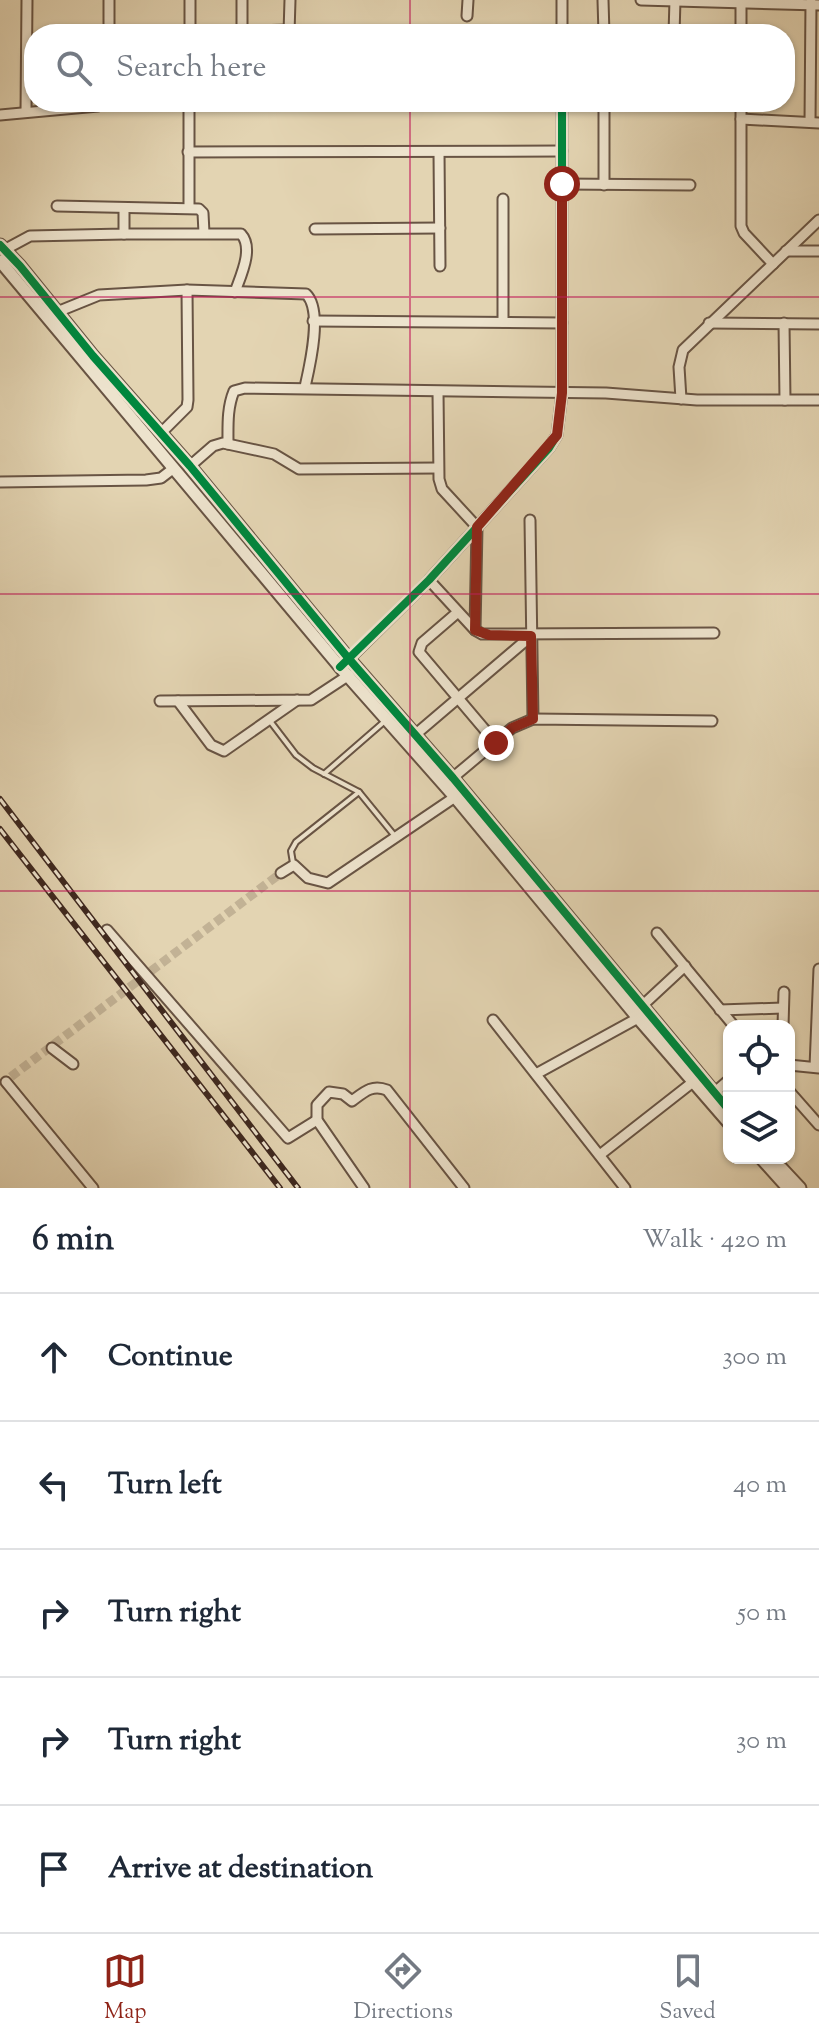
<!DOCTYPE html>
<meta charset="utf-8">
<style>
:root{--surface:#fff;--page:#f2f2f3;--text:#1f2937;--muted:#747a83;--line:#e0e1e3;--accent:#8f2418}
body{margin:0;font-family:"Sorts Mill Goudy",serif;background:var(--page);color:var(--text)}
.controls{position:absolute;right:24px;bottom:24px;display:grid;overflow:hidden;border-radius:16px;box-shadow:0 2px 6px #0004}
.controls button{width:72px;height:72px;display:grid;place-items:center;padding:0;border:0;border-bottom:2px solid var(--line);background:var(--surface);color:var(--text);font:40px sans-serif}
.stop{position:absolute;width:24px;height:24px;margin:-18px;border:6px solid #8f2418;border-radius:50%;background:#fff}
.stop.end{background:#8f2418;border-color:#fff;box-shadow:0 2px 8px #0008}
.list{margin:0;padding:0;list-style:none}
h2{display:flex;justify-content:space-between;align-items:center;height:104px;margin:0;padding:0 32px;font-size:34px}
h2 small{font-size:26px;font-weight:400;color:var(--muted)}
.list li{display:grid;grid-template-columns:52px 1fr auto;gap:24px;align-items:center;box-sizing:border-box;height:128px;padding:0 32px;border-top:2px solid var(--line)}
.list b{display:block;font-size:30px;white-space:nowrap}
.list em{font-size:26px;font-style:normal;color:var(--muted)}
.icon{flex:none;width:44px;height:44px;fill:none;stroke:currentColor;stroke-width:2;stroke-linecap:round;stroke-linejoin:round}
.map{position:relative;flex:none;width:819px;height:1188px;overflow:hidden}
.search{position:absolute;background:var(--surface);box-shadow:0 2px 6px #0004;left:24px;right:24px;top:24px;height:88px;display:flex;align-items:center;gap:20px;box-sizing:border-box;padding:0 28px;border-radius:32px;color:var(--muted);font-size:30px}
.sheet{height:744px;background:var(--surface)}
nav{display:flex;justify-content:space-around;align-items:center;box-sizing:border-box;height:112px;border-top:2px solid var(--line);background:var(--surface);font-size:22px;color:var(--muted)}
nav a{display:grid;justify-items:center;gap:4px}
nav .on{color:var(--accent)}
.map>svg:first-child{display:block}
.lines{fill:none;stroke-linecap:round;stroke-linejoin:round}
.minor-tunnel{stroke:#c2b295;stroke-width:9;stroke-dasharray:9 4.5;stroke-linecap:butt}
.service-casing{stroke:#685444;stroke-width:8}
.minor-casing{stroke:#685444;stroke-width:13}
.tertiary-casing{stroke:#685444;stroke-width:15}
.service{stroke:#ede3cd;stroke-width:4}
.minor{stroke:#ede3cd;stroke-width:9}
.tertiary{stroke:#ede3cd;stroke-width:11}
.rail-casing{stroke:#3f2920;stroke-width:6}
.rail{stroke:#ede3cd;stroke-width:3;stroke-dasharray:9;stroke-linecap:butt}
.cycleway-casing{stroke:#ede3cd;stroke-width:13}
.cycleway{stroke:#00873e;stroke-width:8}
.route{stroke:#8f2418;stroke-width:10}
.grid{fill:none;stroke:#c2185b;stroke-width:2;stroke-opacity:0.55}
</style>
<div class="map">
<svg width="819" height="1188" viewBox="0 0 819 1188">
<rect width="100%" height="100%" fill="#e3d4b2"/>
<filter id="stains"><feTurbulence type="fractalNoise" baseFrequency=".0025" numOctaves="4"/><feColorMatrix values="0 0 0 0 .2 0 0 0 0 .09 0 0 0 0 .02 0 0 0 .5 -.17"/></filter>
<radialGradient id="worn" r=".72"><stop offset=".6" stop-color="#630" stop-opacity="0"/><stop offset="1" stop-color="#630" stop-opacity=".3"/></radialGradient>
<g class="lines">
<polyline class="minor-tunnel" points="0,1085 281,873"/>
<g class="service-casing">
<g id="service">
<polyline points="270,721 296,755 313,768 359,792 394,835"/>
<polyline points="324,774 385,721"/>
<polyline points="293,863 291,851 296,842 359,792"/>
</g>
</g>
<g class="minor-casing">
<g id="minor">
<polyline points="109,0 109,34"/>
<polyline points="190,0 190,34"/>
<polyline points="603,0 604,34"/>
<polyline points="641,0 819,5"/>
<polyline points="467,16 468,0"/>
<polyline points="242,32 242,0"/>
<polyline points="190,33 289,30"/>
<polyline points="289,33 290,0"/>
<polyline points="562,34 562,0"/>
<polyline points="674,34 675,0"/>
<polyline points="741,34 741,0"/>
<polyline points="604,102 604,185"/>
<polyline points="741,102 741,226 744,233 773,264"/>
<polyline points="26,112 27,0"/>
<polyline points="0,115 98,106 106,102"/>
<polyline points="741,119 819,123"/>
<polyline points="810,122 811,2"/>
<polyline points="188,152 562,151"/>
<polyline points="439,152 440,266"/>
<polyline points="562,184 690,185"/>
<polyline points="503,199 503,322"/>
<polyline points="57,206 199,209 203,213 204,233"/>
<polyline points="189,208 189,102"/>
<polyline points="315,229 440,228"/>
<path d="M 124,234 L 241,234 C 254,248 241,275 235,292"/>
<polyline points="4,250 30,236 124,234 124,208"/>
<polyline points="786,251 819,251"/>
<path d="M 57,312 L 99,295 L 187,290 L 306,294 C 323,310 310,365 305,387"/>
<polyline points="313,321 562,323"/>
<polyline points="709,323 819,324"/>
<polyline points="784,323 785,400"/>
<polyline points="438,392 439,479 442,489 477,527 475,630"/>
<polyline points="681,399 679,367 683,350 819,220"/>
<polyline points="161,433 187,407 188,400 187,290"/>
<path d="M 228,444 C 228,425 227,408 234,391 L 245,388 L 606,393 L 697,400 L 819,400"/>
<polyline points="190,466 213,446 223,443 274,454 299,469 438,468"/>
<polyline points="0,482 146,480 161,478 174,468"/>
<polyline points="530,520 533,719"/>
<polyline points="429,580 475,630 482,634 714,633"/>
<polyline points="458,612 422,643 419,652 496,743"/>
<polyline points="346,662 429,580 549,448 557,435 562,393 562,102"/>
<polyline points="160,701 311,700 349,675"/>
<polyline points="178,701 211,745 224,751 297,700"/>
<polyline points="416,734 531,636"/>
<polyline points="450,780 512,728 533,719 712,721"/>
<polyline points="281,873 294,865 308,878 328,883 455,797"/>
<polyline points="107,930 288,1138 317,1120"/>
<polyline points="657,933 734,1026"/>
<polyline points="643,1005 685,966"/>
<polyline points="720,1010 783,1008"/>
<polyline points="493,1020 625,1188"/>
<polyline points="783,1026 784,992"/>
<polyline points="52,1048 73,1064"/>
<polyline points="789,1065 819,1068"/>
<polyline points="815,1067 819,969"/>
<polyline points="536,1074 638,1018"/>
<polyline points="6,1082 93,1188"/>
<polyline points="789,1091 819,1125"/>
<polyline points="714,1093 729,1080"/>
<polyline points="601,1154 693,1082"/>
<path d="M 364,1188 L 317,1120 L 317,1105 L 329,1092 L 343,1094 L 352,1101 C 364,1092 372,1084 387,1090 L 464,1188"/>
</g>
</g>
<g class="tertiary-casing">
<g id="tertiary">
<polyline points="0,245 20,266 93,356 190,466 349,659 453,778 729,1110"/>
<polyline points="0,261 340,667 455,797 638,1018 729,1123"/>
<polyline points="761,1158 788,1188"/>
<polyline points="772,1158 800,1188"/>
</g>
</g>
<use href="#service" class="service"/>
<use href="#minor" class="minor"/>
<use href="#tertiary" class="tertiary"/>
<g class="rail-casing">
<g id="rail">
<polyline points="0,799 298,1188"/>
<polyline points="0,829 280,1188"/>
</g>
</g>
<use href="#rail" class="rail"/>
<g class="cycleway-casing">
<g id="cycleway">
<polyline points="0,245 20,266 93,356 190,466 349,659 453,778 729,1110"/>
<polyline points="340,667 429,580 549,448 557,435 562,393 562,102"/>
</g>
</g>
<use href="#cycleway" class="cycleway"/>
</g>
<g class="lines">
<polyline class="route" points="496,743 512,728 533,719 531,636 489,635 475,630 477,527 557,435 562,393 562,184"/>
</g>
<path class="grid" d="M 410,0 L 410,34M 410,102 L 410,1188M 0,297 L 819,297M 0,594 L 819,594M 0,891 L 819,891"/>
<rect width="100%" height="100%" filter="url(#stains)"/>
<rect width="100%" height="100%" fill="url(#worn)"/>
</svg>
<div class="controls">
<button><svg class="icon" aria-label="locate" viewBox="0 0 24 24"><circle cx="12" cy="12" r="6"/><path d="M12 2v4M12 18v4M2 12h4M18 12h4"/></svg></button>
<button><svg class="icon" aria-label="layers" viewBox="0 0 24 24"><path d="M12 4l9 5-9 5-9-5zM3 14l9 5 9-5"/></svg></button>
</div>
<div class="stop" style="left:562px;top:184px"></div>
<div class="stop end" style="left:496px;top:743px"></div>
<div class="search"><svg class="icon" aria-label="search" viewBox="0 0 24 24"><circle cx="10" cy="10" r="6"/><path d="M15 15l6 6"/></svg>Search here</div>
</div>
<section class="sheet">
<h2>6 min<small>Walk · 420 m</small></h2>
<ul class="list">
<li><svg class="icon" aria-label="ahead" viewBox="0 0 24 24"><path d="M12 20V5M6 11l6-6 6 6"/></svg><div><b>Continue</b></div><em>300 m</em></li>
<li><svg class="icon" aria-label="left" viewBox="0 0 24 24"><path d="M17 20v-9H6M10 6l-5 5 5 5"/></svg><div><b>Turn left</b></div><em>40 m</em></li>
<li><svg class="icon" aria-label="right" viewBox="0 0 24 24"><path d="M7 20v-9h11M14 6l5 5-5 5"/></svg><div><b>Turn right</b></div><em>50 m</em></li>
<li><svg class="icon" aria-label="right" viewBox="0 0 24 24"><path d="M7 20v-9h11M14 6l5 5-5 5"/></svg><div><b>Turn right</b></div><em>30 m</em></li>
<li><svg class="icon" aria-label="arrive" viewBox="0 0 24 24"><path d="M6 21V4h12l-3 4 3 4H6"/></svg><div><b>Arrive at destination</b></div></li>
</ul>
</section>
<nav>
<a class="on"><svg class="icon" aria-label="map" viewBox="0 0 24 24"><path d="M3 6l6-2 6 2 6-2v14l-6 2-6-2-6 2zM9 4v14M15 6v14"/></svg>Map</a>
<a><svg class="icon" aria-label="directions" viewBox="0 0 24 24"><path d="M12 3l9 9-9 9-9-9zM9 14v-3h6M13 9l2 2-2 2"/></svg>Directions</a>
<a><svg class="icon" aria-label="saved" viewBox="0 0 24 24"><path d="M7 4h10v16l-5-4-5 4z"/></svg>Saved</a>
</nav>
